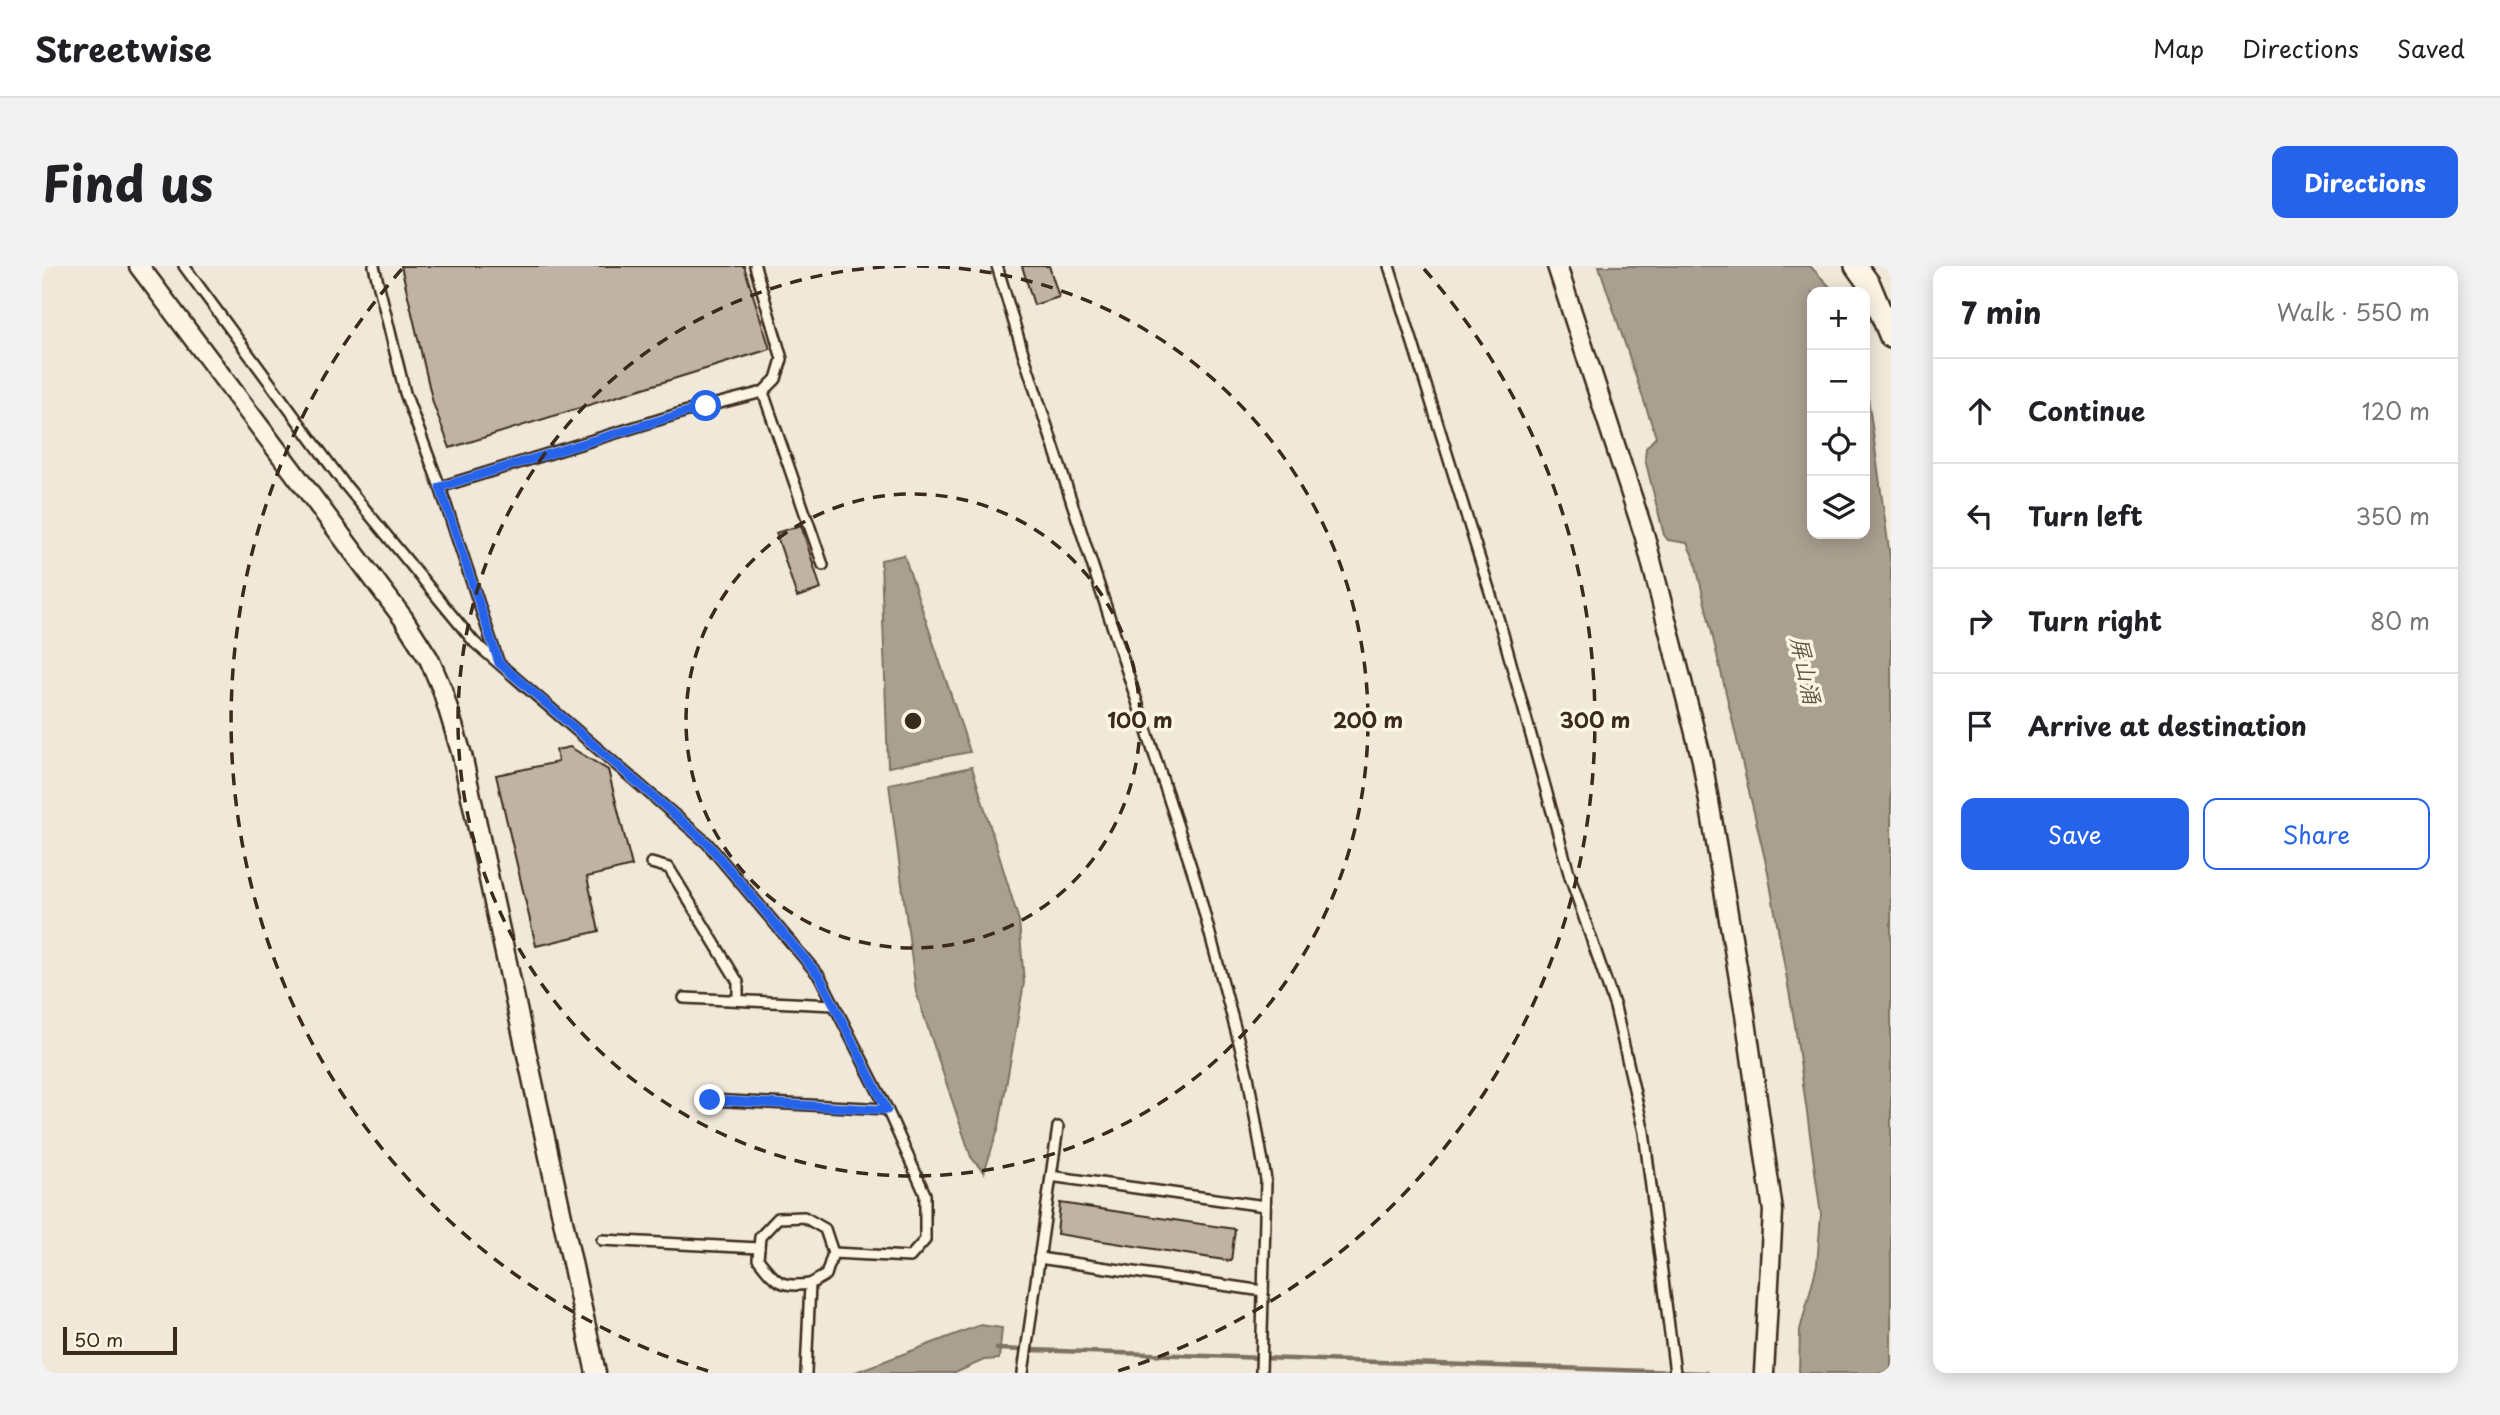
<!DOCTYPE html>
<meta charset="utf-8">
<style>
:root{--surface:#fff;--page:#f2f2f2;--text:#202124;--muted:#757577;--line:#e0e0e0;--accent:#2563eb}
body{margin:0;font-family:"Playpen Sans","LXGW WenKai TC",sans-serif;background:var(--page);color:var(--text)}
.controls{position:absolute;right:21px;top:21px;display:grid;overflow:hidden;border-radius:14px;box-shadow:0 4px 18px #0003}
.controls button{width:63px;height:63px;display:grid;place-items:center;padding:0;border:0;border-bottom:2px solid var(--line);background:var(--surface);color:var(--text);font:35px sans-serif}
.scale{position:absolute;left:21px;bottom:18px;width:114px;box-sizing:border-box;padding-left:7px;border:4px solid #3b2a1e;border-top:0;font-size:19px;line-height:24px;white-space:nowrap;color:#3b2a1e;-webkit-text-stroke:5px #fcf5e5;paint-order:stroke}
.stop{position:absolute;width:21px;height:21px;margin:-16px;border:5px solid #2563eb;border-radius:50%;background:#fff}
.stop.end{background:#2563eb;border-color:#fff;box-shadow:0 2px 7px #0008}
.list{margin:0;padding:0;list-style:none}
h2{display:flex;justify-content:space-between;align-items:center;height:91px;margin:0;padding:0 28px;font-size:30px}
h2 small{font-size:23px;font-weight:400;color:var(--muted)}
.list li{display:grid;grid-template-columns:46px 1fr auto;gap:21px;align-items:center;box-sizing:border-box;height:105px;padding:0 28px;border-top:2px solid var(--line)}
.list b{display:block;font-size:26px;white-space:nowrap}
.list em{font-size:23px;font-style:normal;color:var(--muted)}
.actions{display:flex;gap:14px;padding:21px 28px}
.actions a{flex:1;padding:16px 0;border:2px solid var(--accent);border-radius:14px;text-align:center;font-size:24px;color:var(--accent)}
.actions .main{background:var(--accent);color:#fff}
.icon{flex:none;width:38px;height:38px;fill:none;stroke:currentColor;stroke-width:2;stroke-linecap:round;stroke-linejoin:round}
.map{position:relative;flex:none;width:1849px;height:1107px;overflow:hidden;border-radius:14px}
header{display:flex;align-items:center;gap:42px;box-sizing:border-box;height:98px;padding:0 35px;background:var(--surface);border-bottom:2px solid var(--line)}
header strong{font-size:33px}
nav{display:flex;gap:38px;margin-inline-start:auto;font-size:24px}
.intro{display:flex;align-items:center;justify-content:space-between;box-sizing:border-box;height:168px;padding:0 42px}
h1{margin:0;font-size:49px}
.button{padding:18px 32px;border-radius:14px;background:var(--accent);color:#fff;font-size:24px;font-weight:700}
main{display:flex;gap:42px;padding:0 42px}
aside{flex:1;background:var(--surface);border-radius:14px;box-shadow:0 4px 18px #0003}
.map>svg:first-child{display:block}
.water{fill:#aaa091;stroke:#7e7163;stroke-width:2}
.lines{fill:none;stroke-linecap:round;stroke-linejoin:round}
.stream{stroke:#7e7163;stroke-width:4.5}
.building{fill:#beb3a4;stroke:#3b2a1e;stroke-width:2}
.service-casing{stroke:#3b2a1e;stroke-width:14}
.minor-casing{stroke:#3b2a1e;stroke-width:23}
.tertiary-casing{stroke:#3b2a1e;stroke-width:26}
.service{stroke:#fcf5e5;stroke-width:9}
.minor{stroke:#fcf5e5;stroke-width:18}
.tertiary{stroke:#fcf5e5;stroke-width:21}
.route{stroke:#2563eb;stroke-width:9}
.ring{fill:none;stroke:#3b2a1e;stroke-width:3.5;stroke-dasharray:12 9}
.labels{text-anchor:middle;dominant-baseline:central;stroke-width:7;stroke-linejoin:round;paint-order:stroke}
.water-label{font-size:23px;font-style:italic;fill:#625346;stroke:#fcf5e5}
.centre{fill:#3b2a1e;stroke:#fcf5e5;stroke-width:3.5}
.ring-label{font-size:21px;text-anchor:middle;font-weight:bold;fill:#3b2a1e;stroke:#fcf5e5;stroke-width:7;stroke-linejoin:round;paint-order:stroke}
</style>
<header>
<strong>Streetwise</strong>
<nav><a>Map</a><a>Directions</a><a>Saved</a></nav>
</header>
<div class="intro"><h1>Find us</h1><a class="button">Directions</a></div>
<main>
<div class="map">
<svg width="1849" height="1107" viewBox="0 0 1849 1107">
<rect width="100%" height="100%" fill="#f0e9d9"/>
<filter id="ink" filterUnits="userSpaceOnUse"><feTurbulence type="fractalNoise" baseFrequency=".0143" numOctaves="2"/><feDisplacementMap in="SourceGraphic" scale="14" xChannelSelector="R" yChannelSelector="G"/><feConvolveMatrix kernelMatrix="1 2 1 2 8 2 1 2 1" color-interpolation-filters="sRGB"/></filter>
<g filter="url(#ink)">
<g class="water">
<polygon points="1557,0 1768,0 1793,26 1770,26 1770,268 1823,268 1823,112 1824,117 1849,298 1849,1107 1757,1107 1758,1064 1775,999 1779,949 1753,759 1726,606 1653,295 1645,277 1626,274 1622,269 1603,193 1604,182 1614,171"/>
<polygon points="862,289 928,486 846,501 839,294"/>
<polygon points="930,501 977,655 982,717 957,860 942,907 929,891 874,726 847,518"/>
<polygon points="938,1059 960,1062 957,1093 942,1094 913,1107 811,1107"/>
</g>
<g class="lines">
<polyline class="stream" points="955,1083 1664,1107"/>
</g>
<g class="building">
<polygon points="359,0 702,0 728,83 408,182 391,137"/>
<polygon points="980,0 1007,0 1017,31 992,39"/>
<polygon points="759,259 779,323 755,331 734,267"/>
<polygon points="528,481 566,504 590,600 545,611 557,665 494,680 454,509 516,496 514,484"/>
<polygon points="1018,937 1193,963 1189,995 1015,968"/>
</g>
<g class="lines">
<g class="service-casing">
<g id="service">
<polyline points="142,0 300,215 432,376 665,577 778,711 845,843 883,928 883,974 868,991 791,987 784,1009 768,1018 764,1107"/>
<polyline points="332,0 363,127 398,221 456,395"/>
<polyline points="955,0 982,90 1154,616 1206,810 1224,914 1219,1107"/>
<polyline points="1347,0 1461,368 1528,611 1573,741 1602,866 1633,1107"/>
<polyline points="721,126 781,299"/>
<polyline points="398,221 642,146 721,126 734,113 740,93 713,0"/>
<polyline points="609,597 627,602 696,716 696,734"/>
<polyline points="642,732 792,739"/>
<polyline points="668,834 845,843"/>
<polyline points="1015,911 1223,940"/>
<polyline points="560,974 717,982"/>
<polyline points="997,992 1221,1025"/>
<path d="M 768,1018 C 738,1022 734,1016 716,993 L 718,971 L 736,952 L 762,951 L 783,963 L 791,987"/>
<polyline points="981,1107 1016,861"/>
</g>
</g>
<g class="minor-casing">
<g id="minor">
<polyline points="97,0 361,352 387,393 400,423 420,489 554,1107"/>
<polyline points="1515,0 1603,271 1660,494 1703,748 1731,945 1722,1107"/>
</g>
</g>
<g class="tertiary-casing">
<polyline id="tertiary" points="1814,0 1827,18 1849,71"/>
</g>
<use href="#service" class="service"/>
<use href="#minor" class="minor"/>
<use href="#tertiary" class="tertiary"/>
</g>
</g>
<g class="lines" filter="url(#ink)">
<polyline class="route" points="664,140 398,221 457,397 665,577 778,711 845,844 668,834"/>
</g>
<g class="ring">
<circle cx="871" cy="455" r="227"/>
<path d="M875 0A455 455 0 1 1 867 0"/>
<path d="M666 1105A682 682 0 0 1 360 3M1382 3A682 682 0 0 1 1076 1105"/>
</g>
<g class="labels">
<g class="water-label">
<text transform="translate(1765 404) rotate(78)">屏山涌</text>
</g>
</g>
<circle cx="871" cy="455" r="10" class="centre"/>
<g class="ring-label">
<text x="1098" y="462">100 m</text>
<text x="1326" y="462">200 m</text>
<text x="1553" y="462">300 m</text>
</g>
</svg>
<div class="controls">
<button>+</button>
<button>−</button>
<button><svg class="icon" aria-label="locate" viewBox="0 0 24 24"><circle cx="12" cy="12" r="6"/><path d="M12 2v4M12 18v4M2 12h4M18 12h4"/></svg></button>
<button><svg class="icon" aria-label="layers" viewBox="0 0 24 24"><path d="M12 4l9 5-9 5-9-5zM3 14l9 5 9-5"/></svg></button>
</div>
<div class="scale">50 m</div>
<div class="stop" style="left:664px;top:140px"></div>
<div class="stop end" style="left:668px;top:834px"></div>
</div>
<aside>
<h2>7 min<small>Walk · 550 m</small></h2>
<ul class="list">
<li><svg class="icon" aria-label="ahead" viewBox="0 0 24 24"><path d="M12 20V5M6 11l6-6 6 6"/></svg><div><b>Continue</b></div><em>120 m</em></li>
<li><svg class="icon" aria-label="left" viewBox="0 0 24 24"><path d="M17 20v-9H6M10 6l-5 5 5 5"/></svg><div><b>Turn left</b></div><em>350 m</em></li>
<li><svg class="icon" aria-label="right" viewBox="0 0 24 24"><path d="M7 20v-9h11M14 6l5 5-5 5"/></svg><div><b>Turn right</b></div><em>80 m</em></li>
<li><svg class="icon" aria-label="arrive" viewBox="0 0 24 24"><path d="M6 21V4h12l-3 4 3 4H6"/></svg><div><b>Arrive at destination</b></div></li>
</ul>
<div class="actions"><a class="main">Save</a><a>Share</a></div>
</aside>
</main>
